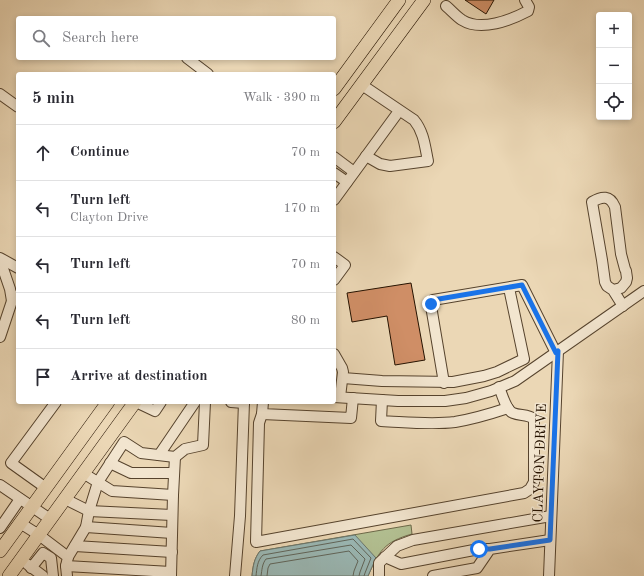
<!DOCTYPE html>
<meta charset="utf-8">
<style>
:root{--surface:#fff;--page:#f7f7f7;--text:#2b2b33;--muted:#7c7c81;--line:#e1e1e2}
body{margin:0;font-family:"Old Standard TT",serif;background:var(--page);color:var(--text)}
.controls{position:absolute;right:12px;top:12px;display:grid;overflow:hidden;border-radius:4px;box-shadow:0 2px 6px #0003}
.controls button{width:36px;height:36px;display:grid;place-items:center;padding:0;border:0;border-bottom:1px solid var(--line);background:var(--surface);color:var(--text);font:20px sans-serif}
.stop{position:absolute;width:12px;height:12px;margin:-9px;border:3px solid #1a73e8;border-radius:50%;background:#fff}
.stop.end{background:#1a73e8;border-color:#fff;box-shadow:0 1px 4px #0008}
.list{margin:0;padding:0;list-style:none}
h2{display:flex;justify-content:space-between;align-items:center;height:52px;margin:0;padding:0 16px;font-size:17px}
h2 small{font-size:13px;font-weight:400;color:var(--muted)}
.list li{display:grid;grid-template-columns:26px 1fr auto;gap:12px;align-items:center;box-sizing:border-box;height:56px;padding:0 16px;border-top:1px solid var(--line)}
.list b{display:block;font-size:15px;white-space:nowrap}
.list p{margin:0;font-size:13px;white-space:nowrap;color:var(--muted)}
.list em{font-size:13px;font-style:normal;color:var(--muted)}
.icon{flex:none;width:22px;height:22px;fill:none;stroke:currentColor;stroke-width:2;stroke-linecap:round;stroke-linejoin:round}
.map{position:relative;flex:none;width:644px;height:576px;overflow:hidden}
.search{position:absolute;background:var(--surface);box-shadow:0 2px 6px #0003;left:16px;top:16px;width:320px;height:44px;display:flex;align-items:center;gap:10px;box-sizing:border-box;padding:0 14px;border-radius:4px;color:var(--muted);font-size:15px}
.panel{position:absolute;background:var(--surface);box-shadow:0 2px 6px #0003;left:16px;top:72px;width:320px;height:332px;border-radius:4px}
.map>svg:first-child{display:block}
.green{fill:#b2bf91;stroke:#6c6848}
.water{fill:#9ab8b5;stroke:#6b766d}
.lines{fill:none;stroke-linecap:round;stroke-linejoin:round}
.shore{stroke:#60655a;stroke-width:1}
.building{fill:#cf8e66;stroke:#251200}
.minor-casing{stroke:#56432d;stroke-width:12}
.major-casing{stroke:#251200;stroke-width:14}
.minor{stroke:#f2e5cf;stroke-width:10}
.major{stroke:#ebd7b5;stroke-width:13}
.route{stroke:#1a73e8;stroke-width:5}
.labels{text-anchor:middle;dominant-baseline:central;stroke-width:3;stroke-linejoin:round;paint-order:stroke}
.street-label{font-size:14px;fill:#251200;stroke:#f2e5cf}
</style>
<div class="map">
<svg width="644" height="576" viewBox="0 0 644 576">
<rect width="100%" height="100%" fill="#ebd7b5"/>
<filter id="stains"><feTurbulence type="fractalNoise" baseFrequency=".005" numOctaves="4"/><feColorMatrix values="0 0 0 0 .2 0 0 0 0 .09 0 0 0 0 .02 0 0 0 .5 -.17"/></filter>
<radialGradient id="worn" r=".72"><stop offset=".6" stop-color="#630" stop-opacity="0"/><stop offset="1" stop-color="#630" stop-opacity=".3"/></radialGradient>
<path class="green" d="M 411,525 L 412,534 C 384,542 379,551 368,576 L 252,576 C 253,566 254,559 260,551 Z"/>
<path class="water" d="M 355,535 L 376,558 L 368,576 L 252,576 C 253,566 254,559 260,551 Z"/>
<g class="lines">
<g class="shore">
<path d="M 256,576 C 257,568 257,561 263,555 L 353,539 L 371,558 L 365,573 L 364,576"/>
<path d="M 261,576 C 262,570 262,564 266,559 L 351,545 L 365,559 L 360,572 L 359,576"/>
<polyline points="267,576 268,568 270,564 349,551 358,561 354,571 353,576"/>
</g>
</g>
<g class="building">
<polygon points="465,0 494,0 486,14"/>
<polygon points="411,283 425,360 395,365 387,316 352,322 347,293"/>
</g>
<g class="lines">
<g class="minor-casing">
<g id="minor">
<path d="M 446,6 C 451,10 456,16 462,20 C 481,32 511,20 528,11 L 529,7 L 525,0"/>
<polyline points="187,58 208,74"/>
<path d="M 362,85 L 414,120 C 424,132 425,147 428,161 L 390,166 L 380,164 L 366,156"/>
<polyline points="0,94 18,107"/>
<polyline points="334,157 354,172"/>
<polyline points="334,173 347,182"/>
<polyline points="334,200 399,111"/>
<polyline points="334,257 345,265 334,280"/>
<polyline points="0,258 18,268"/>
<polyline points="0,260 10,289 12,301"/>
<path d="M 613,290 L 621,288 L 626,282 L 627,278 L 626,271 L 625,269 L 621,254 L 615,207 C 610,195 602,196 592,202 L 602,260 L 605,282 L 607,286 L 613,290 L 623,306"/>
<polyline points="0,337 12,301 18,295"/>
<polyline points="334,354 342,368 343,372 340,397"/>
<polyline points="343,378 382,381 453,382 484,376 497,372 524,359 509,288"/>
<polyline points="444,383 431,306 431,304 433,300 522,285 556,353"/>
<polyline points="334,397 398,401 445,401 466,398 491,391 515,381 644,291"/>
<path d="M 382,400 L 381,421 C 405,422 431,425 455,422 C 473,419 490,414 508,408"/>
<polyline points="136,402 155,411 161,402"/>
<polyline points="231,402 244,403"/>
<polyline points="263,402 262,414 351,418 353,398"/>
<path d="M 262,414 L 259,423 L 256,542 L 524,493 L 530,489 L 534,482 L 534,419 C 528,414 520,416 513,413 C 506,410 502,394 499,387"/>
<polyline points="159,455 195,402"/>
<polyline points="110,463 131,473 174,473"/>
<polyline points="83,473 112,491 173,495"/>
<polyline points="0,485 50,519"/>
<polyline points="46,488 11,463 56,402"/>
<polyline points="65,499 89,511 172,515"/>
<polyline points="20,523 39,535 68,557 66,566 67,576"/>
<polyline points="86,527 172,533"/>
<polyline points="0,528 20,499"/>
<polyline points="75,546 172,552"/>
<polyline points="68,557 86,527 89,511 98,482 124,442 141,453 175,457 185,449 203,445 205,402"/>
<polyline points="385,557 401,564 479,549 490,549"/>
<polyline points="27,564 43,576"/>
<polyline points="66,566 171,572"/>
<polyline points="31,568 43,553 51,558 53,576"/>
<polyline points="171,576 173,495 175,457"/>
<polyline points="235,576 240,516 244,402"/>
<polyline points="379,576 379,563 397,546 413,540 551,516"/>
<polyline points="433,576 477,568 490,549 550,540"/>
<polyline points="549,576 558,351"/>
</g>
</g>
<g class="major-casing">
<g id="major">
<polyline points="334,89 399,0"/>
<polyline points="334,122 424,0"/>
<polyline points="0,551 108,402"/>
<polyline points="9,576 135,402"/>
</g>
</g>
<use href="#minor" class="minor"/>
<use href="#major" class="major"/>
</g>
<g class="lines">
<polyline class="route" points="431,304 433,300 522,285 556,353 558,351 550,540 490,549 479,549"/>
</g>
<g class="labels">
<g class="street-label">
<text transform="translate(540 463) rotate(-88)">CLAYTON DRIVE</text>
</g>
</g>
<rect width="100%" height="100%" filter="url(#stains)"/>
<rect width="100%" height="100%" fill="url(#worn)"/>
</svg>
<div class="controls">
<button>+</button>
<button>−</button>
<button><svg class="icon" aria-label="locate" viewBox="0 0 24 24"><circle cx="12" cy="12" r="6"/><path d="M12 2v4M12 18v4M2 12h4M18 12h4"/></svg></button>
</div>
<div class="stop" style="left:479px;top:549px"></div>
<div class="stop end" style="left:431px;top:304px"></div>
<div class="search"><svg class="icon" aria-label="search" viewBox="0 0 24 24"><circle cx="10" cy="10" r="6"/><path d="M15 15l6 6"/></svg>Search here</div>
<section class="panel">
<h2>5 min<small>Walk · 390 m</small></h2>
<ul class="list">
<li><svg class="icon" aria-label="ahead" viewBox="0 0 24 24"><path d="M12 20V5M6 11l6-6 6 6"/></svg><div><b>Continue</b></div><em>70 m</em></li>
<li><svg class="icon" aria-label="left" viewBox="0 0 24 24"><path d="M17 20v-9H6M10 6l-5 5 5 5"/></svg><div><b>Turn left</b><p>Clayton Drive</p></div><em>170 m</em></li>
<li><svg class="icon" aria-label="left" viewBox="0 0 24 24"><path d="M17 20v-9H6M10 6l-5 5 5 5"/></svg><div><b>Turn left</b></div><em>70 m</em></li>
<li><svg class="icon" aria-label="left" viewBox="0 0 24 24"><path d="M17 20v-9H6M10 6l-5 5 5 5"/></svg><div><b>Turn left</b></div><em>80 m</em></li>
<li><svg class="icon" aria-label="arrive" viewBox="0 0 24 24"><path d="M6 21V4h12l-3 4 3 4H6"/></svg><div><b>Arrive at destination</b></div></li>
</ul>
</section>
</div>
